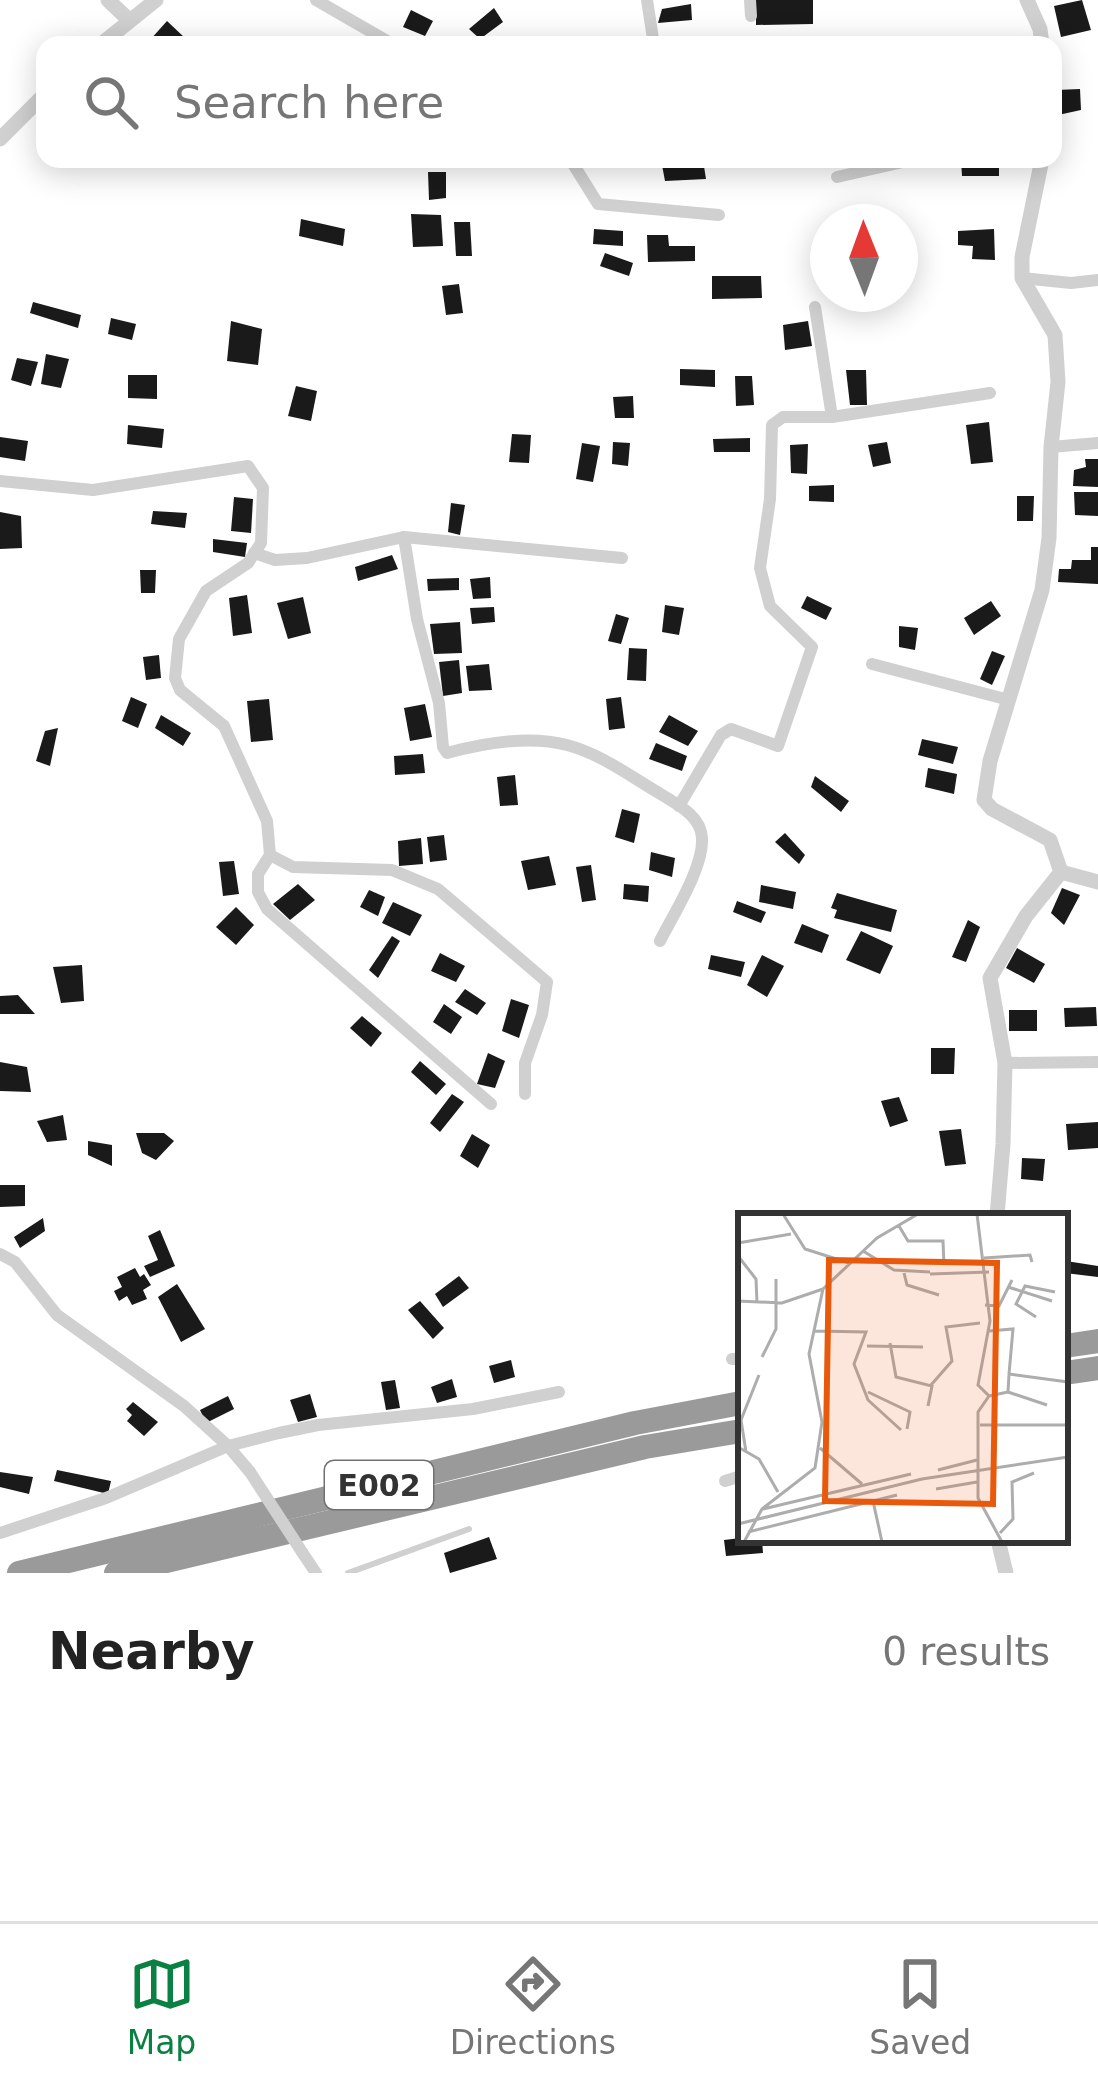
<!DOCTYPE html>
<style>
:root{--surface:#fff;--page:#f2f2f2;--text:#222;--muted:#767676;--line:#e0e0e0;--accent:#0b8043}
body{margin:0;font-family:"DejaVu Sans",sans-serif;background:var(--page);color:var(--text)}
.compass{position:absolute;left:810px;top:204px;width:108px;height:108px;border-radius:50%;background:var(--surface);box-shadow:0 6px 30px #0003;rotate:359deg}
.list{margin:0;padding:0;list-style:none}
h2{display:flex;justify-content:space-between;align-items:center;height:156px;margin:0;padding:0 48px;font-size:51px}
h2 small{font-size:39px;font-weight:400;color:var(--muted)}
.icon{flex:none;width:66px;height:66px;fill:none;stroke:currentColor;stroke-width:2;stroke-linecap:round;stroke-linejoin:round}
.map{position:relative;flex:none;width:1098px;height:1573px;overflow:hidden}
.search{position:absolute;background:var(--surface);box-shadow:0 6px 30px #0003;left:36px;right:36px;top:36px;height:132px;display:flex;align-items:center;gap:30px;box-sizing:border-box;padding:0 42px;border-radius:24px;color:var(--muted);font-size:45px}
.sheet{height:348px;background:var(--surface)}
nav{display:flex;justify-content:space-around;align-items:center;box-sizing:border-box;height:168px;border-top:3px solid var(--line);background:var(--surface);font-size:33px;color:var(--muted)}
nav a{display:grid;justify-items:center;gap:6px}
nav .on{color:var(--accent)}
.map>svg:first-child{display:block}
.building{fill:#1a1a1a}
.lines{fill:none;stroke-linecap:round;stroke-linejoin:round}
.service{stroke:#d0d0d0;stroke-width:6}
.minor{stroke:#d0d0d0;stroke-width:12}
.tertiary{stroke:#d0d0d0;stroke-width:15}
.motorway{stroke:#9a9a9a;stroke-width:24}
.minor-bridge{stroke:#d0d0d0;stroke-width:12}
.labels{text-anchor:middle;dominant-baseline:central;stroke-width:12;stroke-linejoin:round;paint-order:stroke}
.shield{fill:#fff;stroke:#707070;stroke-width:3}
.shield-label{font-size:30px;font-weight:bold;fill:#333}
.inset-road{fill:none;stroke:#adadad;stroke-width:3}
.view{fill:#e8590c;fill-opacity:0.15;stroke:#e8590c;stroke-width:6}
.inset-edge{fill:none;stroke:#333;stroke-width:6}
</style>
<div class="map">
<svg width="1098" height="1573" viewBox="0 0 1098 1573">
<rect width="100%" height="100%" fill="#fff"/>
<g class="building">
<polygon points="756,0 813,0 813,24 756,25"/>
<polygon points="1082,0 1091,30 1061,37 1054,6"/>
<polygon points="691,4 692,20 658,23 662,9"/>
<polygon points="494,8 503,22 480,39 469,29"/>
<polygon points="411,10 433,21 425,36 403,27"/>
<polygon points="167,21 185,38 179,45 155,45 150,40"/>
<polygon points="1080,89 1081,110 1058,115 1056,90"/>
<polygon points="703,160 706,179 665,181 662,165"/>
<polygon points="961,161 999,162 999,176 962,176"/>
<polygon points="428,172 446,172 446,198 429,200"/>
<polygon points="411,214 441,215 443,246 413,247"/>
<polygon points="301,219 345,229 343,246 299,236"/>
<polygon points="454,222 470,222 472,256 456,256"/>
<polygon points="594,229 623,231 623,246 593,244"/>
<polygon points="994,229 995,260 972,259 973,246 958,245 958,231"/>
<polygon points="647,235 668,235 669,246 695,246 695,261 648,262"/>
<polygon points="605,253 633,263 629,276 600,266"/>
<polygon points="712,276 761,276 762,298 712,299"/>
<polygon points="459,284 463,313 446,315 442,286"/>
<polygon points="33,302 81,315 78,328 30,313"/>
<polygon points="111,318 136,324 132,340 108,334"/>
<polygon points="231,321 262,329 258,365 227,361"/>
<polygon points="808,321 812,346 785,350 783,325"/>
<polygon points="46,354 69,359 61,388 41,384"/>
<polygon points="17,358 38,362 31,386 11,380"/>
<polygon points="680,369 715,370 715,387 680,385"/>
<polygon points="846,370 866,370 867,405 850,405"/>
<polygon points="128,375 157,375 157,399 128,398"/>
<polygon points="735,376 752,376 754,405 736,406"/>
<polygon points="296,386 317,391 311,421 288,416"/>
<polygon points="633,396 634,418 615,418 613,397"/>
<polygon points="989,422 993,462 971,464 966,425"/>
<polygon points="128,425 164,429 162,448 127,444"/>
<polygon points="512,434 531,435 529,463 509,462"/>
<polygon points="0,437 28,441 25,461 0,457"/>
<polygon points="750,438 750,452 714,452 713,439"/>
<polygon points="613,442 630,443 628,466 612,464"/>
<polygon points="887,442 891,463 873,467 868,445"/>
<polygon points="582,443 600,446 593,482 576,479"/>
<polygon points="808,444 807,474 791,473 790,445"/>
<polygon points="1085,459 1098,459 1098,487 1073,486 1074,470 1086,467"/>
<polygon points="834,485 834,502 809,501 809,486"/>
<polygon points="1074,492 1098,492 1098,516 1075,515"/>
<polygon points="1017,496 1034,496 1033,521 1017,521"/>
<polygon points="234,497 253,499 251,533 231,531"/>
<polygon points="451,503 465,505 460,535 448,532"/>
<polygon points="153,511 187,513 185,528 151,524"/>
<polygon points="0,512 21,516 22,548 0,549"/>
<polygon points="213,539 247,543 245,557 213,552"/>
<polygon points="1091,547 1098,547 1098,584 1058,582 1059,569 1071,569 1072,560 1091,560"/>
<polygon points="392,555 398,569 358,581 355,567"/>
<polygon points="140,570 156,570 155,593 141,593"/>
<polygon points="490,577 491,598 473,599 470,579"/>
<polygon points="459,578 459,590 428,591 427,579"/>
<polygon points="247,595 252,633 233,636 229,598"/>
<polygon points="807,596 832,608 826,620 801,608"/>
<polygon points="303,597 311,633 288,639 277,603"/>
<polygon points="991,601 1001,616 974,635 964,618"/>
<polygon points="665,605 684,608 679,635 662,632"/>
<polygon points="494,607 495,622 472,624 470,608"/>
<polygon points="616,614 629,618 621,644 608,641"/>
<polygon points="460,622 462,653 434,654 430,624"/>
<polygon points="899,626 918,628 915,650 899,647"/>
<polygon points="629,648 647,649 646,681 627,680"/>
<polygon points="992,651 1005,656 992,685 980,679"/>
<polygon points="159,655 161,678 146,680 143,657"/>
<polygon points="459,660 462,693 443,696 439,662"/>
<polygon points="489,664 492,690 469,691 466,666"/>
<polygon points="131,697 147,704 138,728 122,721"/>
<polygon points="621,697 625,728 609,730 606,699"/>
<polygon points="269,699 273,740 251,742 247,701"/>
<polygon points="425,704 432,737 410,741 404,708"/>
<polygon points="161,715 191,733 183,746 155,728"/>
<polygon points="669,715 698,731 688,746 659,732"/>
<polygon points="58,728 50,766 36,761 45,731"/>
<polygon points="922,739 958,747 953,764 918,755"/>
<polygon points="656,743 687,756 682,771 649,759"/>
<polygon points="423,754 425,773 395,775 394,756"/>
<polygon points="928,768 957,774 954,794 925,787"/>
<polygon points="515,775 518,805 500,806 497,777"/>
<polygon points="815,776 849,801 841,812 811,787"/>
<polygon points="622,809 640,814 634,843 615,837"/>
<polygon points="785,833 805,855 799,864 775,842"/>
<polygon points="444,835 447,860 430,862 427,837"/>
<polygon points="421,838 423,864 399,866 398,841"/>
<polygon points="651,852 675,858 672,877 649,870"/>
<polygon points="549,856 556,885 528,890 521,861"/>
<polygon points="234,861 239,894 223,896 219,862"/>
<polygon points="591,865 596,900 582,902 576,867"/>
<polygon points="298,884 315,900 290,920 273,904"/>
<polygon points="624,884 649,886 648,902 623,899"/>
<polygon points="761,885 796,892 793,909 759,902"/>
<polygon points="1062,888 1080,895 1064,925 1051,913"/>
<polygon points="369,890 385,897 378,916 360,907"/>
<polygon points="837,893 897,910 891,932 834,918 837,910 831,908"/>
<polygon points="737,901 766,912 761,923 733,912"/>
<polygon points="393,902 422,915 410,936 382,923"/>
<polygon points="236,907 254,925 236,945 216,927"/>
<polygon points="968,920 980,927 966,962 952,957"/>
<polygon points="802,924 829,935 822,953 794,943"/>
<polygon points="861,931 893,946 880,974 846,960"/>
<polygon points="392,936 400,941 378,978 369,970"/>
<polygon points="1017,948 1045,964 1034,983 1006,968"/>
<polygon points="440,953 465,966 456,982 431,971"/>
<polygon points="711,955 745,962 741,977 708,969"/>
<polygon points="762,955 784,966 767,997 747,985"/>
<polygon points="82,965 84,1001 61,1003 53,967"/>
<polygon points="465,989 486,1003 477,1015 455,1002"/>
<polygon points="18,995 35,1014 0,1014 0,996"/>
<polygon points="511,999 529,1005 519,1038 502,1031"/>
<polygon points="444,1004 462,1017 451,1034 433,1022"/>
<polygon points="1096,1007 1097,1026 1065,1027 1064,1008"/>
<rect x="1009" y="1010" width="28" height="21"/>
<polygon points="362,1016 382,1033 371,1047 350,1028"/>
<polygon points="931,1048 955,1048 954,1074 931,1074"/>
<polygon points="488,1053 505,1061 495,1088 477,1084"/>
<polygon points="420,1061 446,1084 436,1095 411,1072"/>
<polygon points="0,1062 27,1067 31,1092 0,1091"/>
<polygon points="452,1094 464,1102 440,1132 430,1123"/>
<polygon points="899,1097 908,1121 890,1127 881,1101"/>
<polygon points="63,1115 67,1140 47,1142 37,1121"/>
<polygon points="1098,1122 1098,1148 1068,1150 1066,1124"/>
<polygon points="961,1129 966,1164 945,1166 939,1131"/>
<polygon points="136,1133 164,1133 174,1141 156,1160 142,1153"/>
<polygon points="472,1134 490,1145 478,1168 460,1156"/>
<polygon points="88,1141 112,1145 112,1166 88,1155"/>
<polygon points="1022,1158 1045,1159 1043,1181 1021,1179"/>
<polygon points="0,1185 25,1185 25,1206 0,1207"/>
<polygon points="43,1218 45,1231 20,1248 14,1237"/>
<polygon points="160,1230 175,1266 150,1277 144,1266 158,1260 148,1236"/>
<polygon points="1066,1261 1098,1266 1098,1277 1065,1273"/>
<polygon points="135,1268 140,1277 144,1274 151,1285 143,1290 147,1299 132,1305 127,1296 119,1301 114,1291 122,1287 117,1277"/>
<polygon points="459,1276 469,1288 443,1307 435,1294"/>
<polygon points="177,1284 205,1329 181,1342 158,1297"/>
<polygon points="420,1301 444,1328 433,1339 408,1310"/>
<polygon points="511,1360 515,1377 494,1383 489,1366"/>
<polygon points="452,1379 457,1397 437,1403 431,1387"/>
<polygon points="395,1380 400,1408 386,1410 381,1382"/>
<polygon points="310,1394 317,1417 298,1422 290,1400"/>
<polygon points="228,1396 234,1409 206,1423 200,1410"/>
<polygon points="133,1402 158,1422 144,1436 127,1421 132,1415 126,1409"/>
<polygon points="57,1470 111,1481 108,1494 54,1481"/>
<polygon points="0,1472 33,1477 29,1494 0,1487"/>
<polygon points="489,1537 497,1559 450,1573 444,1553"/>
<polygon points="741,1538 762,1540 763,1553 726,1556 724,1540"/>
</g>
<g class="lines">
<polyline class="service" points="348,1573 469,1529"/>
<g class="minor">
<polyline points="316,0 394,45"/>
<polyline points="647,0 654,45"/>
<polyline points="750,0 751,16"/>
<polyline points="522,159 570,159 598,204 719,215"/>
<polyline points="837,177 916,159"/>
<polyline points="1022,278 1071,283 1098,280"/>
<polyline points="815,307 832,417"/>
<polyline points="1051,447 1098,443"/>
<polyline points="0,481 93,490 248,466 263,488 261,543 248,563 206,591 179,639 175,678 180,690 224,726 267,821 270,855 258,874 258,892 267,909 491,1104"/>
<path d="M 404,537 L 417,619 L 439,703 L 443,747 L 447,753 C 484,743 529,735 567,745 C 601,754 630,776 659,793 C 676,804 701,815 702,838 C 704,867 673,915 660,941"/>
<polyline points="254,553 275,560 307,558 404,537 622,558"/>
<polyline points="872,664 1009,700"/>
<polyline points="679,806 721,735 731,729 778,746 812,647 770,606 760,568 770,499 772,425 783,417 832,417 990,393"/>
<polyline points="270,855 293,867 392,870 438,889 547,982 542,1015 525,1063 525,1094"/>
<polyline points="1005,1063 1098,1062"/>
<polyline points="0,1254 15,1262 57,1315 184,1406 228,1446 250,1472"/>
<polyline points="732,1359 741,1359"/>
<polyline points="725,1481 741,1476"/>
<polyline points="0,1533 106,1498 228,1446 279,1433 318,1425 473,1409 559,1392"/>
<polyline points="302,1552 316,1573"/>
</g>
<g class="tertiary">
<polyline points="108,0 129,20"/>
<polyline points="1027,0 1040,29 1042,45"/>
<polyline points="100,45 156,0"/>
<polyline points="0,139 45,94"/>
<polyline points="1061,872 1098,882"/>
<polyline points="997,1216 1003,1144 1005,1063 990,978 1026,916 1061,872 1050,840 992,809 984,800 990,761 1042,590 1049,538 1051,447 1058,382 1055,335 1022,278 1022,257 1042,159"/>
<polyline points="998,1540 1006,1573"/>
</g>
<g class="motorway">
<polyline points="1065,1346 1098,1341"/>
<polyline points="1065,1373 1098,1368"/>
<polyline points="19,1573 635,1423 741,1403"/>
<polyline points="116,1573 645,1447 741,1431"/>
</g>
<polyline class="minor-bridge" points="250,1472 302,1552"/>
</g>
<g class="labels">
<rect class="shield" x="325" y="1461" width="108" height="48" rx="9"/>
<g class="shield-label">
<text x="379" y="1485">E002</text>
</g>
</g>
<g transform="translate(738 1213)">
<rect width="330" height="330" fill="#fff"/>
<path class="inset-road" d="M 45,1 L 67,36 L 111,50M 239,1 L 252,108 L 240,172 L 251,183 L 240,199 L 240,285 L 264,329M 161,13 L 170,28 L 205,28 L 206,52M 0,30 L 53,21M 125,38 L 156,57 L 192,59M 0,43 L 18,66 L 19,90M 246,45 L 292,42 L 294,49M 166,60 L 169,72 L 201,82M 192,61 L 251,59M 270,74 L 314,88M 0,88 L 44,90 L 85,76M 247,92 L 261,93 L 274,67M 298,104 L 278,91 L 287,73 L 317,79M 77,118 L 128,119 L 116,151 L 130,187 L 163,217M 251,118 L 275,116 L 271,161 L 330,169M 152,130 L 158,164 L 194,173 L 190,193M 129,133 L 185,134M 24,144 L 38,116 L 38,66M 193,172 L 214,148 L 208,114 L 242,110M 130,179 L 172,199 L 169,216M 270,179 L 309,192M 251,183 L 270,179 L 271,161M 242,212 L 328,212 L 330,202M 0,234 L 21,246 L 40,279M 82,235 L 124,271M 8,239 L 3,207 L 21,162M 200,257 L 239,247M 198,276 L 239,269M 135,288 L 144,329M 25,296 L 173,261M 0,311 L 184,266 L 330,244M 10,319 L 159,282M 262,320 L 275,306 L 274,269 L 296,260M 6,329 L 24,296 L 77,255 L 84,209 L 71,141 L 85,76 L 139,25 L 180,1"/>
<path class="view" d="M 91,47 L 259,50 L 255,291 L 87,288 Z"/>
<rect width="330" height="330" class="inset-edge"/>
</g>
</svg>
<svg class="compass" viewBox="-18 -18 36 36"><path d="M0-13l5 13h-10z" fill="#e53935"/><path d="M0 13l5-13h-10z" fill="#767676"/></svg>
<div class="search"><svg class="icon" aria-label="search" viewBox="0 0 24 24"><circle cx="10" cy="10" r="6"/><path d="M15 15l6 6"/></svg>Search here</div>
</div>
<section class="sheet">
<h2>Nearby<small>0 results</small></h2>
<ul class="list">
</ul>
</section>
<nav>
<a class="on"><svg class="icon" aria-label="map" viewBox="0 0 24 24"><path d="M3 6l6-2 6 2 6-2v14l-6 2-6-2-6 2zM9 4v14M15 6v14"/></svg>Map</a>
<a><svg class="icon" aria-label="directions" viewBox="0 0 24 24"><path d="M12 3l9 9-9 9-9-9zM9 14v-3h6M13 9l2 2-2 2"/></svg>Directions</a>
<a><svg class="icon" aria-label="saved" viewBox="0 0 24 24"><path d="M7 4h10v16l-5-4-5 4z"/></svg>Saved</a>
</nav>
